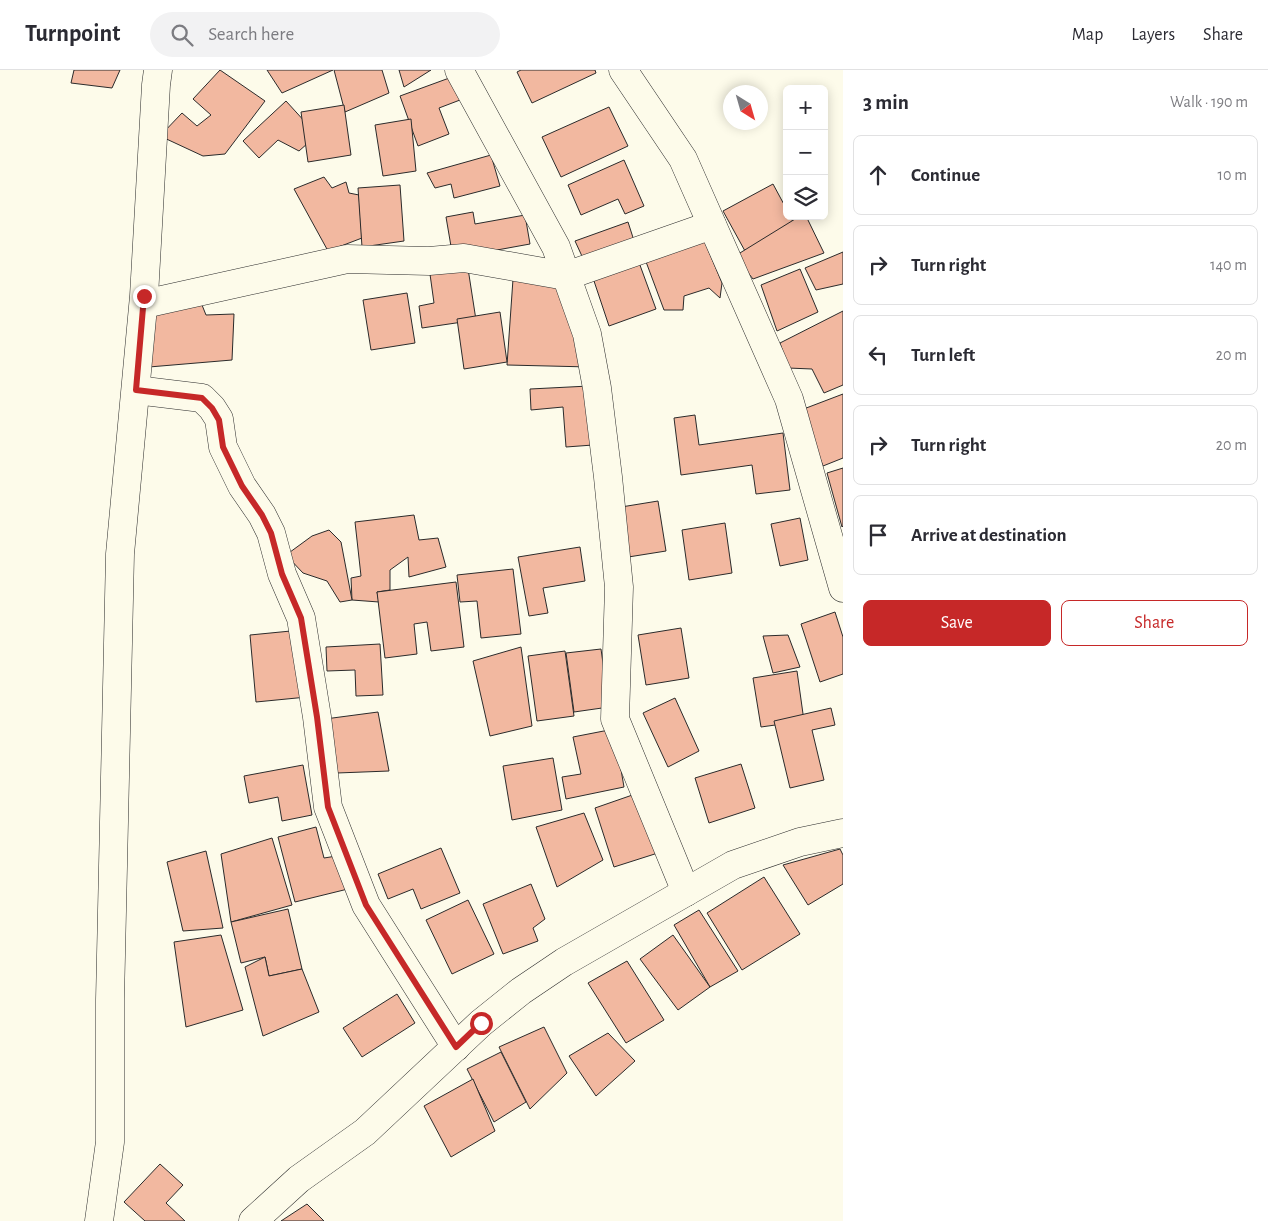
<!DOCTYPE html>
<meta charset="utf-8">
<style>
:root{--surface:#fff;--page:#f2f2f3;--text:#2b2b33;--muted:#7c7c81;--line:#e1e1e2;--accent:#c62828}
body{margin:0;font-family:"Alegreya Sans",sans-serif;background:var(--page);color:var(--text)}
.controls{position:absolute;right:15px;top:15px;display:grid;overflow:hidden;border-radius:8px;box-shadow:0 2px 12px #0003}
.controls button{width:45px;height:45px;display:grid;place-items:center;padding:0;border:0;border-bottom:1px solid var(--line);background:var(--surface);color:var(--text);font:25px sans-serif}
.compass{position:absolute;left:723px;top:15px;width:45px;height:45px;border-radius:50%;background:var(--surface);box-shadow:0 2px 12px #0003;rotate:143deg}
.stop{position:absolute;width:15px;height:15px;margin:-11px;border:4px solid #c62828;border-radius:50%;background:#fff}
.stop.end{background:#c62828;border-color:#fff;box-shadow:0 1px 5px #0008}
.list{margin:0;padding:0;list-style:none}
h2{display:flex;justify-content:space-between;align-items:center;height:65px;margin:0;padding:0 20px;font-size:21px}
h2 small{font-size:16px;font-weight:400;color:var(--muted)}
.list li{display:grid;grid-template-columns:32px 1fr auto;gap:15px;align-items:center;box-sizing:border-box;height:80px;margin:0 10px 10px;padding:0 10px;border:1px solid var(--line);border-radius:8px}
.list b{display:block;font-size:19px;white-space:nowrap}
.list em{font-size:16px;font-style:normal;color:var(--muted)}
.actions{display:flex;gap:10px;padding:15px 20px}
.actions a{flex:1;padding:11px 0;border:1px solid var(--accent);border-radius:8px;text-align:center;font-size:18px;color:var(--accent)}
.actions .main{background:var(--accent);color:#fff}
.icon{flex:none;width:28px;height:28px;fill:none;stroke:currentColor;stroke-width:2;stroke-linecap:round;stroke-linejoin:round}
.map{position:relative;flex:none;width:843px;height:1151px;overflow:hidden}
header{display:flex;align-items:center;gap:30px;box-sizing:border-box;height:70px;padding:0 25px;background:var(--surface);border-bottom:1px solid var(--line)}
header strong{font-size:24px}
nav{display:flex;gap:28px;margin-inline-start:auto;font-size:18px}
.search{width:350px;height:45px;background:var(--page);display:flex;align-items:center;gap:12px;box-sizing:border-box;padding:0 18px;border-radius:28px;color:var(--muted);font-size:19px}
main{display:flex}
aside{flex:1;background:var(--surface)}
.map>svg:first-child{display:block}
.building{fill:#f2b8a0;stroke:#2b2b2b}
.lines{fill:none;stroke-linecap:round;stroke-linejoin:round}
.street-casing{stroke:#2b2b2b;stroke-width:29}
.street{stroke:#fdfbea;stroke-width:28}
.route{stroke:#c62828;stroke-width:6}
</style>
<header>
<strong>Turnpoint</strong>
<div class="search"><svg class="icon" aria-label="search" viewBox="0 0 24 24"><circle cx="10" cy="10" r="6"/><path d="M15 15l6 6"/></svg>Search here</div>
<nav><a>Map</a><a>Layers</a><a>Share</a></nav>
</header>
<main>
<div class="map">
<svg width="843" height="1151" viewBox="0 0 843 1151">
<rect width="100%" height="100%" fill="#fdfbea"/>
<g class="building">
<polygon points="74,0 120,0 112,18 71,13"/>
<polygon points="220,0 265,31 225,84 203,86 160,66 182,43 197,56 211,45 193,29"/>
<polygon points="267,0 333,0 282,23"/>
<polygon points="334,0 382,0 389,23 345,42"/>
<polygon points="399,0 431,0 404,17"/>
<polygon points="521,0 595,0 596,3 532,33 517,2"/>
<polygon points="452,7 460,30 439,38 449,64 418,76 400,26"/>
<polygon points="286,31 317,65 299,81 278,70 259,88 243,71"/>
<polygon points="344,35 351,85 308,92 301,42"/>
<polygon points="609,37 628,76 561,107 542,67"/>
<polygon points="411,49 416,101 383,106 375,55"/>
<polygon points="491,85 500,116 454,128 451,114 435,118 427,103"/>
<polygon points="624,90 644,136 625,144 618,129 581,145 568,115"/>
<polygon points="324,107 332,118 346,112 349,123 359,125 362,168 328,181 294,119"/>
<polygon points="773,114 787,140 787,146 790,146 794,154 745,181 723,141"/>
<polygon points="400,115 404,171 362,177 358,118"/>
<polygon points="473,142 475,154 525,145 530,174 453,188 446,147"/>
<polygon points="800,146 806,146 824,183 753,209 735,186"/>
<polygon points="628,152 637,180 587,197 575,171"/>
<polygon points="702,165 722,213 720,228 709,218 684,226 683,240 664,240 642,181"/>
<polygon points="843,182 843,214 816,220 805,198"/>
<polygon points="637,187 656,239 609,256 592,205"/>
<polygon points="467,192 476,250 422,258 419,236 434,233 429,197"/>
<polygon points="800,199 818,242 777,261 761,215"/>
<polygon points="513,209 556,212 590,297 507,295"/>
<polygon points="407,223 415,273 371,280 363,230"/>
<polygon points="200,230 206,245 234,244 232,290 149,297 152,235"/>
<polygon points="843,241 843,315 824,323 812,299 788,298 780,273"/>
<polygon points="500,242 507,292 464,299 457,249"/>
<polygon points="589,316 593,375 566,377 563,337 531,340 530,319"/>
<polygon points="843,324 843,388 823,396 801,340"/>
<polygon points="695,345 699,375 783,363 790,420 756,424 752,395 681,405 674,348"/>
<polygon points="843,398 843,456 842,457 827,403"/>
<polygon points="658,431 666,481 622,488 615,438"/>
<polygon points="414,445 419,470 438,468 446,497 409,507 408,487 390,500 390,520 377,522 379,532 352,530 351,508 361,506 355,452"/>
<polygon points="800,448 808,490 780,496 771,454"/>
<polygon points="725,453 732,503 689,510 682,460"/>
<polygon points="329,460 341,472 352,530 340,532 327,511 303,503 286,485 312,466"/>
<polygon points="580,477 585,511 543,518 548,543 529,546 518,487"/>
<polygon points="513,499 521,564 481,568 477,531 460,532 457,505"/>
<polygon points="456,512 464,577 431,581 427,552 414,554 417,584 385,588 377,522"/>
<polygon points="835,542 843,567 843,604 820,612 801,554"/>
<polygon points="681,558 689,608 646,615 638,565"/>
<polygon points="301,560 307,627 256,632 250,565"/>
<polygon points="788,565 800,597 773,603 763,566"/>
<polygon points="380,574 383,625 356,626 355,600 327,601 326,577"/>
<polygon points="521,577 532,656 490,666 473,591"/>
<polygon points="601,579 609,637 574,642 566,583"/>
<polygon points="565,581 574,646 537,651 528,586"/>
<polygon points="797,601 804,651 761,657 753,608"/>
<polygon points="675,628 699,681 668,697 643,643"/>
<polygon points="831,638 835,655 812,660 824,710 790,718 774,651"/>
<polygon points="378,642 389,701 337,703 325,649"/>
<polygon points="614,659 624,717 566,729 562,707 581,704 573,667"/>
<polygon points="553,688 562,740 512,750 503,696"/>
<polygon points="741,694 755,738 709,753 695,708"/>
<polygon points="303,695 312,745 282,751 278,727 249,733 244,706"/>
<polygon points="641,722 661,782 614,797 595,738"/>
<polygon points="584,743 603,790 557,817 536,757"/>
<polygon points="316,757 324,788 343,785 356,817 295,832 278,767"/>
<polygon points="272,768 292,835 231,852 221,784"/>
<polygon points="441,778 460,823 421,839 413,819 388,829 378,804"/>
<polygon points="840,779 843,785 843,814 808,835 783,795"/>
<polygon points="206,781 223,858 183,861 167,792"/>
<polygon points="764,807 800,864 742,900 707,843"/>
<polygon points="531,814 545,849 533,858 538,871 503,884 483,834"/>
<polygon points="468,830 494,884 452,904 426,850"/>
<polygon points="288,839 302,899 269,906 265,887 241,893 231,852"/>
<polygon points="699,840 738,901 710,917 674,855"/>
<polygon points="221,865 243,940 186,957 174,872"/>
<polygon points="673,865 710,917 678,940 640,889"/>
<polygon points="265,887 269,906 302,899 319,942 263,966 245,897"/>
<polygon points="627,891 664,950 626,973 588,913"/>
<polygon points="397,924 415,953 362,987 343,958"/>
<polygon points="544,957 567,1003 530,1039 499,977"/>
<polygon points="608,963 635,991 596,1026 569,986"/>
<polygon points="501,982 526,1032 494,1052 467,999"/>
<polygon points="473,1009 495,1061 451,1087 424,1036"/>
<polygon points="160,1094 183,1115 166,1133 185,1151 145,1151 124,1132"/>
<polygon points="307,1134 324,1151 281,1151"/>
</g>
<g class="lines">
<g class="street-casing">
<g id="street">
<polyline points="459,0 556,177 587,264 597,318 608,407 619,517 615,649 686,822"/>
<polyline points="623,0 683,89 789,329 843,518"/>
<polyline points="144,234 347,189 429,191 464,188 566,206 712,155"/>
<polyline points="136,320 202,328 212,338 219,349 223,377 242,416 262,445 271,463 282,504 301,548 317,647 328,737 366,835 456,977"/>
<polyline points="99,1151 110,1072 110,930 120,484 144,226 156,15 158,0"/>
<polyline points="253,1151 299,1109 365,1062 481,953 521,921 564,892 733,795 800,772 843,763"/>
</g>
</g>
<use href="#street" class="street"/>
</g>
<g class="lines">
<polyline class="route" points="144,226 136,320 202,328 212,338 219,350 223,377 242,416 262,445 271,463 282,504 301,548 317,647 328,737 366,835 456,977 481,953"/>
</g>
</svg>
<div class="controls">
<button>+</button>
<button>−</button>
<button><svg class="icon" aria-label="layers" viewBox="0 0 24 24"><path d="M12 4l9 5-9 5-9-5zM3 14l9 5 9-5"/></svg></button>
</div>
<svg class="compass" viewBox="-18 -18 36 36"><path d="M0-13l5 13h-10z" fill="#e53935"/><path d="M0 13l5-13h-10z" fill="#7c7c81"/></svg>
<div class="stop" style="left:481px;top:953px"></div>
<div class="stop end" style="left:144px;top:226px"></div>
</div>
<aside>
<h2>3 min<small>Walk · 190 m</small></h2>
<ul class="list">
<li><svg class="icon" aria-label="ahead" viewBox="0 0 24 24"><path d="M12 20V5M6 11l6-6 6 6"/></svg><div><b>Continue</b></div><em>10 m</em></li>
<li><svg class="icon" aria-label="right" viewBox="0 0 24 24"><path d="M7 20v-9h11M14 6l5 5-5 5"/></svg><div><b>Turn right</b></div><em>140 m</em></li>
<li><svg class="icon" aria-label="left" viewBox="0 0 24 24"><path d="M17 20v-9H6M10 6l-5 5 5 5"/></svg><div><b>Turn left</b></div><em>20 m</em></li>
<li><svg class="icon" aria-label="right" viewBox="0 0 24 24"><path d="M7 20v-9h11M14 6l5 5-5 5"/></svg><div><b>Turn right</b></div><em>20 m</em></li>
<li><svg class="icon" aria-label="arrive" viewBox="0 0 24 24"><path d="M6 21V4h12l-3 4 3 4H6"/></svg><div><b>Arrive at destination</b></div></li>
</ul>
<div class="actions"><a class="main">Save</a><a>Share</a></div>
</aside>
</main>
